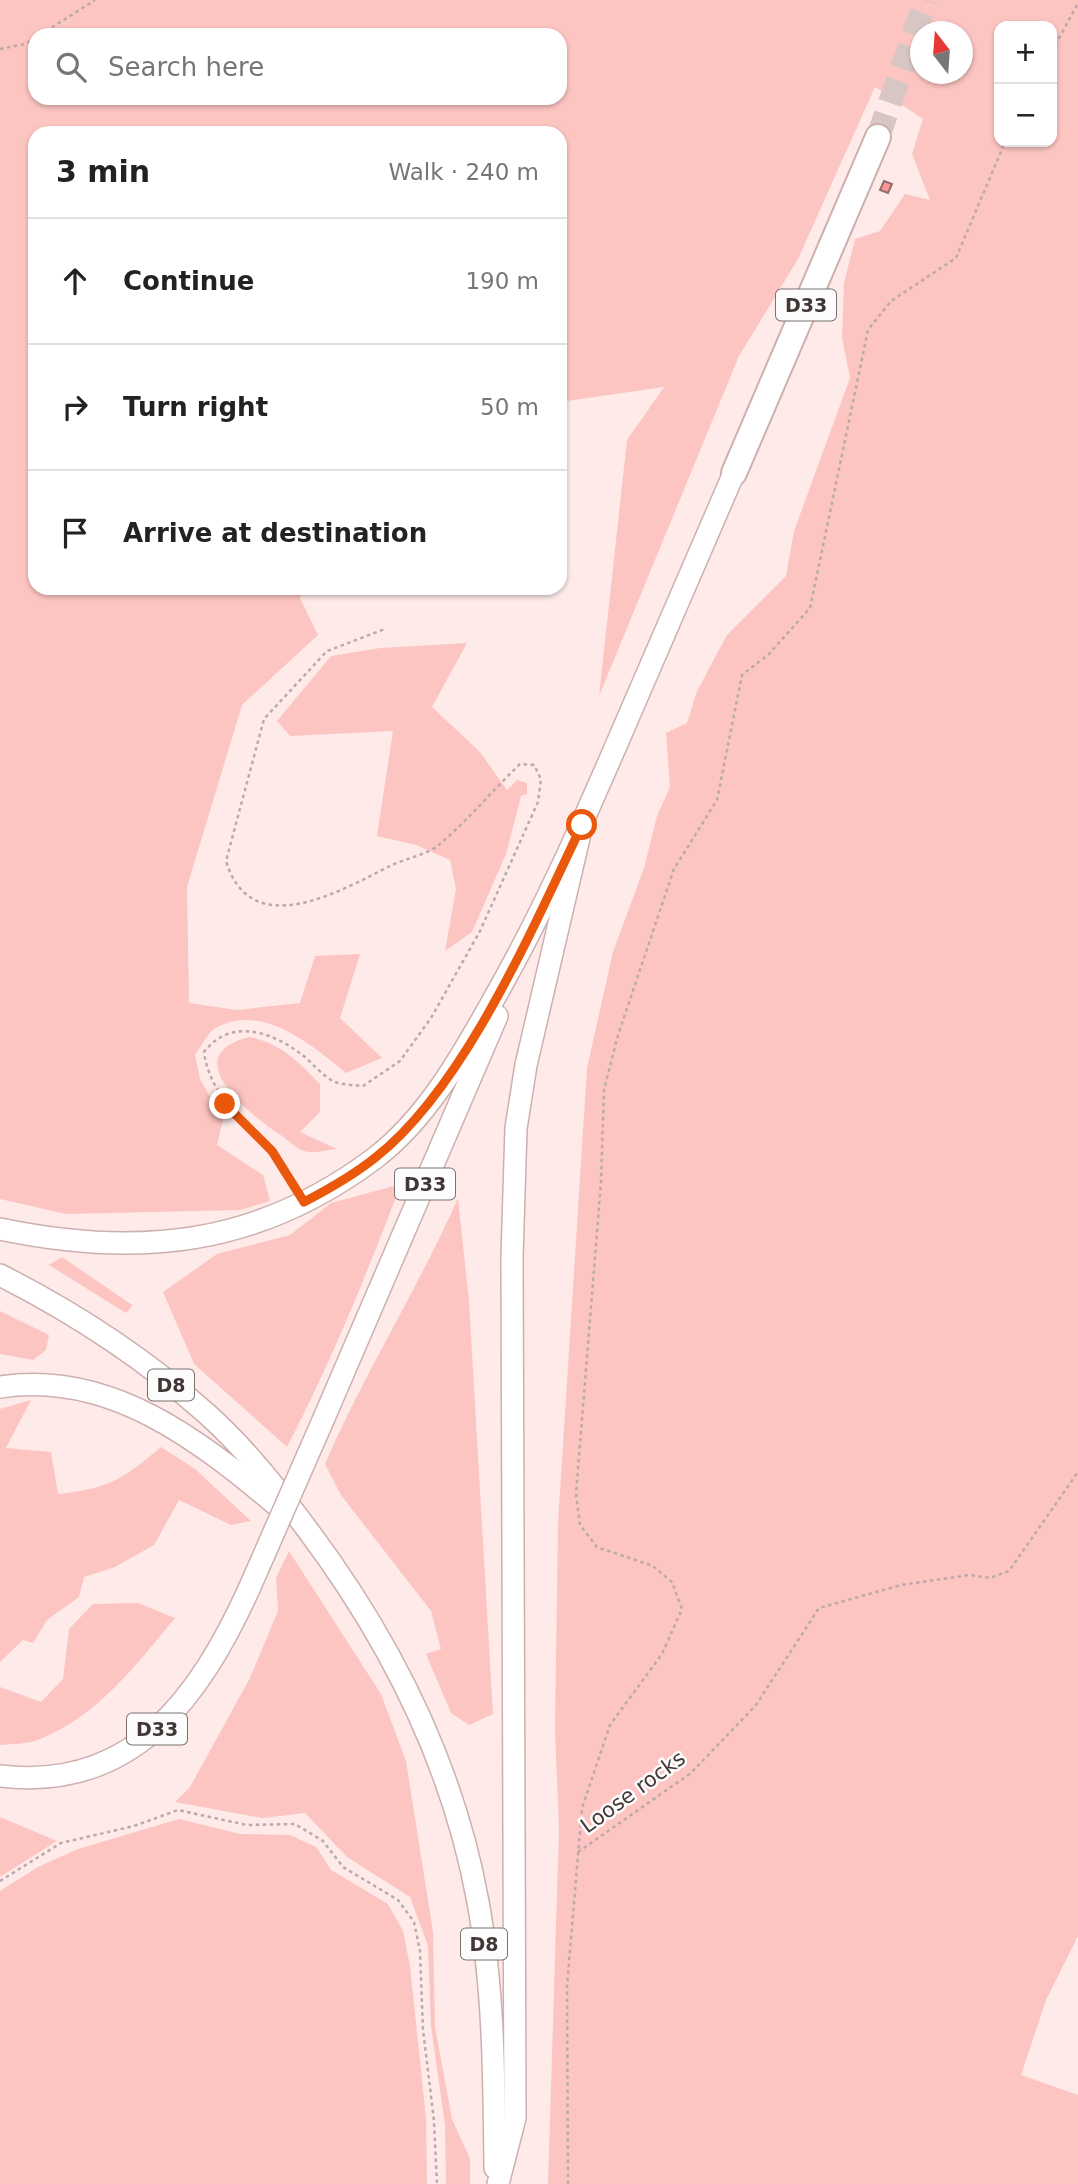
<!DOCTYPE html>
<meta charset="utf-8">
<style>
:root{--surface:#fff;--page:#f6f6f6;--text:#222;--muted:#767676;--line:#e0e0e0}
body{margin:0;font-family:"DejaVu Sans",sans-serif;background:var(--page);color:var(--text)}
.controls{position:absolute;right:21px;top:21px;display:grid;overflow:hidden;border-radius:14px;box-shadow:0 2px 5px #0004}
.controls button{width:63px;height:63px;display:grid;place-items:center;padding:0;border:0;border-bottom:2px solid var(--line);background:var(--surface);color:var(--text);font:35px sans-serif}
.compass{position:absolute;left:910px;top:21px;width:63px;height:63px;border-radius:50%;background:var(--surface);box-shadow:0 2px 5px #0004;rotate:343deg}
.stop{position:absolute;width:21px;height:21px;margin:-16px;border:5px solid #ea580c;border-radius:50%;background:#fff}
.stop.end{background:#ea580c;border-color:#fff;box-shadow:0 2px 7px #0008}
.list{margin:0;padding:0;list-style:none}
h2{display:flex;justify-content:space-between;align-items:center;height:91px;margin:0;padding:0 28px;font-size:30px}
h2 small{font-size:23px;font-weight:400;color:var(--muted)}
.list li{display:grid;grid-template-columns:46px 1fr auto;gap:21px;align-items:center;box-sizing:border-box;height:126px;padding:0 28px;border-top:2px solid var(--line)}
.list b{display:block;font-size:26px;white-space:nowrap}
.list em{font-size:23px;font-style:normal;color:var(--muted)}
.icon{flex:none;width:38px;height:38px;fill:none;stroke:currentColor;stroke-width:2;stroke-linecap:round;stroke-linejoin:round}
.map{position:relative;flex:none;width:1078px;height:2184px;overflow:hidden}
.search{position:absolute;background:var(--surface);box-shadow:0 2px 5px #0004;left:28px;top:28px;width:539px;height:77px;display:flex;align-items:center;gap:18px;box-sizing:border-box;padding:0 24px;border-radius:21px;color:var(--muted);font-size:26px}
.panel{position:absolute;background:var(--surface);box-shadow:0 2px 5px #0004;left:28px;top:126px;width:539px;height:469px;border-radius:21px}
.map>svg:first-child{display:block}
.green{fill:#fdc5c2;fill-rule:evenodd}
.building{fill:#fe9391;stroke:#8b706f;stroke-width:2}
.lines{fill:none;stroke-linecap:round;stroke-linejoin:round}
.highway-tunnel{stroke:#d8c6c5;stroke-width:24;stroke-dasharray:24 12;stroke-linecap:butt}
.major-casing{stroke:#cdb0ae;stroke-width:24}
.highway-casing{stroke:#cdb0ae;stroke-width:28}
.path{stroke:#bbaaa9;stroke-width:2.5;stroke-dasharray:3.5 3.5;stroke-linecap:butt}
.major{stroke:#fff;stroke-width:21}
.highway{stroke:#fff;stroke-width:24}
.major-bridge-casing{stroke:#cdb0ae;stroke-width:24;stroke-linecap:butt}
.major-bridge{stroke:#fff;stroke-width:21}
.route{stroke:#ea580c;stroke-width:9}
.labels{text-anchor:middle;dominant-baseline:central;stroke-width:5;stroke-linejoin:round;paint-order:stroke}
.shield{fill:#fcfcfc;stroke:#7a7271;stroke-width:2}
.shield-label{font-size:19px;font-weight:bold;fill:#423736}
.street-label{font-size:21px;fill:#423736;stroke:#fcfcfc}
</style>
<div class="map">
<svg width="1078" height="2184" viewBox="0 0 1078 2184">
<rect width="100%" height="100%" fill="#fdeae9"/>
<g class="green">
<path d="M 0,0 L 1078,0 L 1078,1936 L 1046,2000 L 1021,2075 L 1078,2095 L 1078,2184 L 548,2184 L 559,1829 L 555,1729 L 558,1523 L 587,1068 L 613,952 L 644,868 L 657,816 L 670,787 L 666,733 L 687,723 L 697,691 L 727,635 L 786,576 L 794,531 L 850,378 L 842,338 L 844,283 L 855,239 L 880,231 L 905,194 L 930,200 L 912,154 L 923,119 L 875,87 L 798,259 L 739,356 L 599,696 L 627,440 L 664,387 L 560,402 L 560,133 L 35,133 L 35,588 L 305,588 L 300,598 L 318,635 L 242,705 L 187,887 L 189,1003 L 237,1010 L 300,1003 L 315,956 L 360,954 L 340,1018 L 382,1058 L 346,1073 C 312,1045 261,1001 214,1029 C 207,1034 200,1048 195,1055 L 200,1079 L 223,1120 L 217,1145 L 263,1175 L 270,1201 L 240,1210 L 66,1214 L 0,1199 ZM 999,26 L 1052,26 L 1052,142 L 999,142 ZM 920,32 L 962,32 L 962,74 L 920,74 ZM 35,35 L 560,35 L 560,98 L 35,98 Z"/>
<polygon points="467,643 432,707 480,752 507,790 517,780 527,783 527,794 521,796 506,854 472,932 445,951 456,889 450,860 416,845 377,836 393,731 290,736 277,721 331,656 380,648"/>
<path d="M 250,1037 C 280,1043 299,1062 320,1084 L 320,1112 L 300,1132 L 337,1149 C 328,1150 313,1154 304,1151 C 297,1149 288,1140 282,1136 C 250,1115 174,1055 250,1037 Z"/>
<path d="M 401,1184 C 367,1274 331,1362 287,1447 L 194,1364 L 163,1292 L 217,1254 L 290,1235 L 331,1203 Z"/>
<path d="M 458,1198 L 469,1301 L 493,1714 L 469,1725 L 451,1713 L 426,1654 L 441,1649 L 431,1611 L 341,1495 L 325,1464 C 364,1373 418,1289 458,1198 Z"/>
<polygon points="62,1257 132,1305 133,1305 126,1313 49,1265"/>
<polygon points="0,1311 49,1335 46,1350 33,1360 0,1354"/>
<path d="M 31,1400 L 6,1448 L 51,1452 L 58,1494 C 109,1489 123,1479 161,1447 L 195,1469 L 251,1521 L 231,1525 L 179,1500 L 154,1545 L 115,1567 L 84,1577 L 79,1597 L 47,1620 L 33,1643 L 23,1640 L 0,1662 L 0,1409 Z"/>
<polygon points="289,1551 381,1694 406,1761 433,1932 435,2027 452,2119 470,2159 470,2184 446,2184 445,2125 431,2026 428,1946 410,1897 347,1857 305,1813 262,1818 175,1802 190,1787 250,1678 278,1611 276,1578"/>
<path d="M 138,1603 L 175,1618 C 136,1665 97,1717 38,1740 C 27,1744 12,1744 0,1745 L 0,1687 L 41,1702 L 63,1679 L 69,1629 L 93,1604 Z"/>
<polygon points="0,1817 57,1841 0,1877"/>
<polygon points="179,1819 240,1834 290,1835 316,1847 331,1870 388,1904 403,1931 410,1966 426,2118 427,2184 0,2184 0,1891 38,1867 78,1849"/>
</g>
<polygon class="building" points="884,181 892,184 888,193 880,190"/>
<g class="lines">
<polyline class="highway-tunnel" points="878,137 926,0"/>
<g class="major-casing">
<g id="major">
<path d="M 0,1229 C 139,1258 258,1246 375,1158 C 426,1119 460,1059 491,1004 C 545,910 588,811 631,711 C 665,632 700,553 734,473"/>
<path d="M 0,1275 C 75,1313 144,1358 207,1414 C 245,1448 277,1489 307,1529 C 391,1641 453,1764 478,1902 C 494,1990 494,2079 495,2168"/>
<path d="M 0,1387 C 111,1370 200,1441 280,1508"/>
<polyline points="324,1418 497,1016"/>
<path d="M 0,1776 C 134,1792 200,1696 249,1589"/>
<polyline points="498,2184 515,2118 512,1257 516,1128 526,1065 582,825"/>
</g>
</g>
<g class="highway-casing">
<polyline id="highway" points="734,473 878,137"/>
</g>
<g class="path">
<polyline points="40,35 95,0"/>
<polyline points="0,49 25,44 35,38"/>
<polyline points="1052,51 1078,3"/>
<path d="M 293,1184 C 285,1173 279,1158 269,1148 C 241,1118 210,1095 204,1052 C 230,1018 271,1031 301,1054 C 312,1062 323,1077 335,1082 C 343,1085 355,1085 363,1086 L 400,1061 L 431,1018 L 480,931 L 538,802 L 541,779 L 534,765 L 520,764 C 493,790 468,820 440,844 C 427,855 406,858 390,866 C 342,890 251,944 226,861 L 264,719 L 327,651 L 385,629"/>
<polyline points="578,1852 691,1773 756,1705 819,1608 901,1585 970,1575 990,1578 1009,1571 1078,1472"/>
<polyline points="0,1881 61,1843 134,1826 178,1810 247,1825 295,1824 323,1841 343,1867 398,1900 414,1922 420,1951 423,2030 434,2121 437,2184"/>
<polyline points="568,2184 567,1986 582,1808 610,1725 662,1654 682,1609 672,1582 653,1566 597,1547 580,1525 576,1494 601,1182 604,1090 618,1035 674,869 717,800 742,675 769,654 810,608 868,330 891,301 956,258 1005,142"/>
</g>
<use href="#major" class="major"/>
<use href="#highway" class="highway"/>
<g class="major-bridge-casing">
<polyline id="major-bridge" points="249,1589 324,1418"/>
</g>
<use href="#major-bridge" class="major-bridge"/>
</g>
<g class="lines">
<path class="route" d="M 225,1104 L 272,1151 L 304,1202 C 329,1189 354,1175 376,1157 C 465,1087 533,927 582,825"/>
</g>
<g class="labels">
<g class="shield">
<rect x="776" y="289.5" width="60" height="31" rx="5"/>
<rect x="395" y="1168.5" width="60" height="31" rx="5"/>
<rect x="148" y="1369.5" width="46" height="31" rx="5"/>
<rect x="127" y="1713.5" width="60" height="31" rx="5"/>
<rect x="461" y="1928.5" width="46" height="31" rx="5"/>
</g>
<g class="shield-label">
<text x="806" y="305">D33</text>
<text x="425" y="1184">D33</text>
<text x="171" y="1385">D8</text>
<text x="157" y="1729">D33</text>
<text x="484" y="1944">D8</text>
</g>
<g class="street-label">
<text transform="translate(633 1792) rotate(-36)">Loose rocks</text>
</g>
</g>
</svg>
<div class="controls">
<button>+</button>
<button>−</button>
</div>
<svg class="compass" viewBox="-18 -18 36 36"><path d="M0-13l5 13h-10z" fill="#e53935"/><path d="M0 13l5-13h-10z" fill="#767676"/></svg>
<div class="stop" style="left:582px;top:825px"></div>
<div class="stop end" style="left:225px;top:1104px"></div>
<div class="search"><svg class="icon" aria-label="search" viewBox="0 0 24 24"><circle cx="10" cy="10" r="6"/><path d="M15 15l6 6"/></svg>Search here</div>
<section class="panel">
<h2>3 min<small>Walk · 240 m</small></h2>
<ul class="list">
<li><svg class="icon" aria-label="ahead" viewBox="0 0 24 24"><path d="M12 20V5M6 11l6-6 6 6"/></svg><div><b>Continue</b></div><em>190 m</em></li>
<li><svg class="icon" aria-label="right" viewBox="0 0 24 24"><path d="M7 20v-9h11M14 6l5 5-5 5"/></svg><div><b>Turn right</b></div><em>50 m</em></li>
<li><svg class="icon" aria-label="arrive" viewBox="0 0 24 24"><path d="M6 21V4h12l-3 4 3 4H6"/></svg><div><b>Arrive at destination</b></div></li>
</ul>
</section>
</div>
